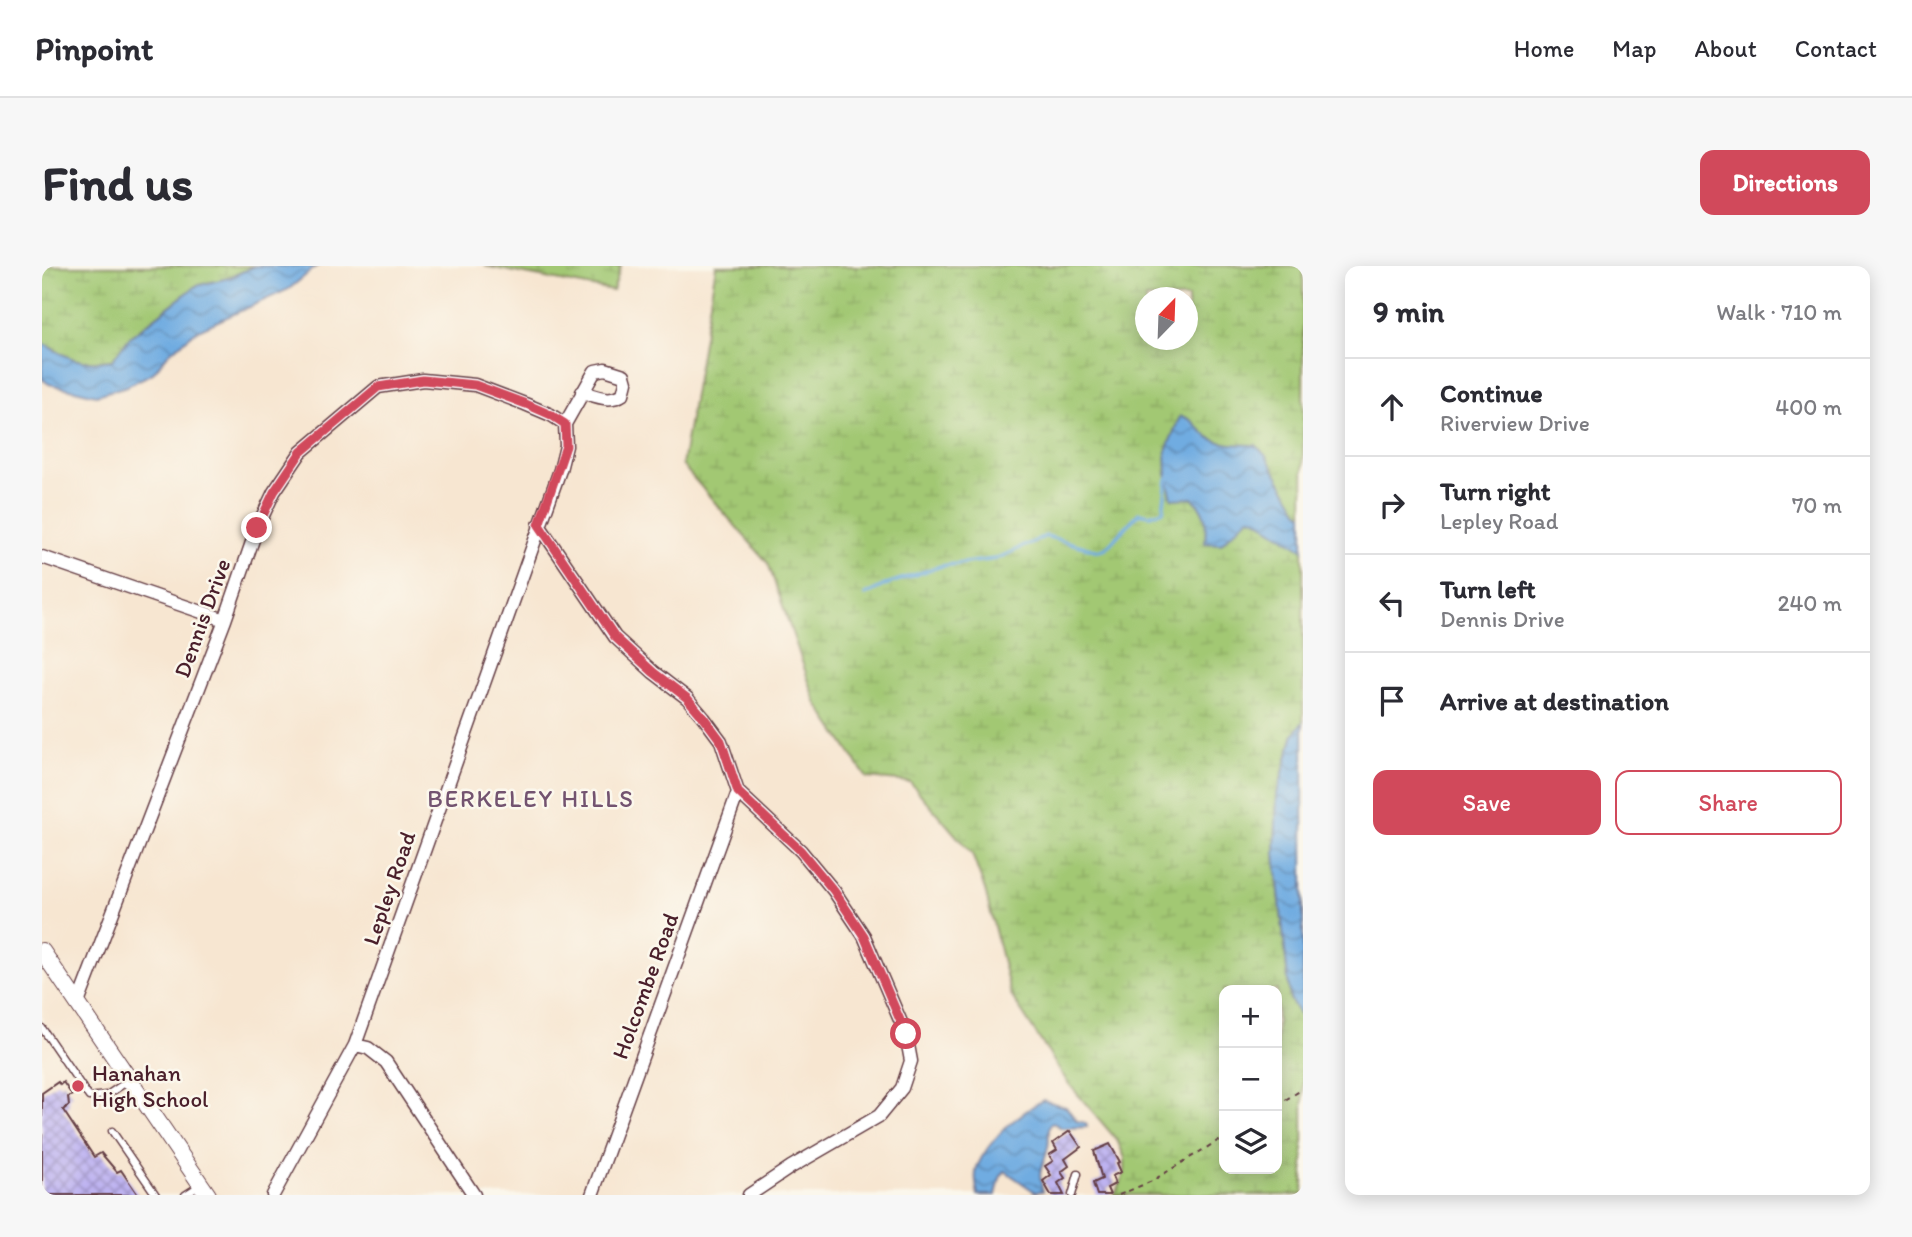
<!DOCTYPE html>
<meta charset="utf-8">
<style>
:root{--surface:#fff;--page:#f7f7f7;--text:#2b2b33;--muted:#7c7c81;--line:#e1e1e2;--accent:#d1495b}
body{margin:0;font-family:Itim,sans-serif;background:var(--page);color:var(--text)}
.controls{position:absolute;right:21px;bottom:21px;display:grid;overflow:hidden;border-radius:14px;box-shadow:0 4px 18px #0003}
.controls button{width:63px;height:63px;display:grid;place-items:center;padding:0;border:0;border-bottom:2px solid var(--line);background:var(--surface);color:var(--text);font:35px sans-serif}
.compass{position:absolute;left:1093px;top:21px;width:63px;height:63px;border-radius:50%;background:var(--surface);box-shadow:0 4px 18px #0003;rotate:23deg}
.stop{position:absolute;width:21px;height:21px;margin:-16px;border:5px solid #d1495b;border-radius:50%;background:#fff}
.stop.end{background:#d1495b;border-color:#fff;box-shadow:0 2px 7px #0008}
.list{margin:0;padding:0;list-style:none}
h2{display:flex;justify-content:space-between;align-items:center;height:91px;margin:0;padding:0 28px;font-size:30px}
h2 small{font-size:23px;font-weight:400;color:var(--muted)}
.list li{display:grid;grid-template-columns:46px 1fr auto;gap:21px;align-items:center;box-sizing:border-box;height:98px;padding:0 28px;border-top:2px solid var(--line)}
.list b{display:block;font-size:26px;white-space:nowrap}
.list p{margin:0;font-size:23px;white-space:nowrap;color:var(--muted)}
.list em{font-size:23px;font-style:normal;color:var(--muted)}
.actions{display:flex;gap:14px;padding:21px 28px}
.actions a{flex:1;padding:16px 0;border:2px solid var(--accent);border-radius:14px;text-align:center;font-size:24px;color:var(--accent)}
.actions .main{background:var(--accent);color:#fff}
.icon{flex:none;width:38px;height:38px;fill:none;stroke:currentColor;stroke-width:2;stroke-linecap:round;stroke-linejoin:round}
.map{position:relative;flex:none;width:1261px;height:929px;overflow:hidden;border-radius:14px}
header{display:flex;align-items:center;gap:42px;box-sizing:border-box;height:98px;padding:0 35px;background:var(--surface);border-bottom:2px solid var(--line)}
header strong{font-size:33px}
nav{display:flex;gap:38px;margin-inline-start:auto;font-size:24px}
.intro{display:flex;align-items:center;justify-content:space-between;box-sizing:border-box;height:168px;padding:0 42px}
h1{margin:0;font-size:49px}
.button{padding:18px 32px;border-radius:14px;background:var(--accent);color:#fff;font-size:24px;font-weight:700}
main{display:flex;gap:42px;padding:0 42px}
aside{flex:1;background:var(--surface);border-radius:14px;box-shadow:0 4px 18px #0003}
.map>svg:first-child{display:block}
</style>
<header>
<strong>Pinpoint</strong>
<nav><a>Home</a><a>Map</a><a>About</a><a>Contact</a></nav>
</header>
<div class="intro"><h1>Find us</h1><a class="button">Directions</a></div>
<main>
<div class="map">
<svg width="1261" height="929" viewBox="0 0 1261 929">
<defs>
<pattern id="wetland-marsh" width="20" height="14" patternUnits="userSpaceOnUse" patternTransform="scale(1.75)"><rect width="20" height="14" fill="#a2c873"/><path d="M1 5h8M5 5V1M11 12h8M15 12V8" fill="none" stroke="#8dab64"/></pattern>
<pattern id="water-waves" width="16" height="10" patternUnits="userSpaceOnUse" patternTransform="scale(1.75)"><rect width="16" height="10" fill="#70ace1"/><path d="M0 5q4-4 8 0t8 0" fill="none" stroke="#5e8bb7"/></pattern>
<pattern id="building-cross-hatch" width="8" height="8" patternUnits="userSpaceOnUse" patternTransform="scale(1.75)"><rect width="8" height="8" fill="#beb3f1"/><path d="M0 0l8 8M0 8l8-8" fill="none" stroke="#9c91c3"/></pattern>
</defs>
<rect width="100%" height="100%" fill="#fbf7ec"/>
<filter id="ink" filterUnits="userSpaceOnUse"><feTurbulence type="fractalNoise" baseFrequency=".0143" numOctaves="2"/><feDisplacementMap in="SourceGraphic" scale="14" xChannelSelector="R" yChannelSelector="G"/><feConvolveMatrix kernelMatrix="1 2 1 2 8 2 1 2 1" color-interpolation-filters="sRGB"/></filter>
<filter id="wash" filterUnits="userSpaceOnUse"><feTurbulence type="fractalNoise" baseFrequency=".00686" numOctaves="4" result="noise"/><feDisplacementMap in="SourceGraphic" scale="28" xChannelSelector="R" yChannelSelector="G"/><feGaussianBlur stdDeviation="1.57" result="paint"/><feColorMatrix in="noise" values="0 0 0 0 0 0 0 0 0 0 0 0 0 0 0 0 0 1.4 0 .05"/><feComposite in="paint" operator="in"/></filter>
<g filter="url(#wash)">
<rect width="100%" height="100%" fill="#f7e6d1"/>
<path fill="url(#wetland-marsh)" stroke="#76744f" stroke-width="2" fill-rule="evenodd" d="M0,0h213l-27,12 -32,8 -65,50 -19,24c-33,5 -42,-1 -70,-17z
M442,0h137l-8,25z
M674,0h587v456l-9,12 -17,60 -2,59 15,146 13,22v174h-189l6,-10 5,-15v-12l-8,-18 -49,-57 -57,-88 -26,-105 -13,-36 -62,-72 -43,-4 -51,-76 -48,-139 -86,-98zM1104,32h42v42h-42zM1182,724h53v179h-53z"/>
<path fill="url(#water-waves)" stroke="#5d6686" stroke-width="2" d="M213,0h62l-28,23 -91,41 -29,23 -16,20 -26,13 -31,9 -47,-11 -7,-5v-36c28,16 37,22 70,17l19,-24 65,-50 32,-8z
M1138,150c15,2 19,17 32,23 15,7 28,5 44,6l10,11 32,54 5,4v36l-47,-31 -7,-2 -28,27 -16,-1c1,-21 3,-28 -12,-45l-21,1 -5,-20 -1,-28z
M1261,456v299l-13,-22 -15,-146 2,-59 17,-60z
M1001,834l23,7 11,14 9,2 1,4 -25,1 -9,-5 -3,2c-3,8 0,15 -2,22 -4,22 -12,19 -5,44l-8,1 -30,-21 -5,7 -4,17h-18c-2,-9 -4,-19 -1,-28 12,-28 40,-52 66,-67z"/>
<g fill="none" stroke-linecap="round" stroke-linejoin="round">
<path stroke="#70ace1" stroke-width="3.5" d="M823,329l22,-11 54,-18 55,-7 50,-23 53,15 7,-3 33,-35 11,2 13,-4 4,-32"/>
</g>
<g id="blocks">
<path fill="url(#building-cross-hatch)" d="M16,816l2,3 3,-3 9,13 -4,2 1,8 -6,5 31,47 7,-4 16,19 4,-2 17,25h-96v-102z
M1028,865l11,16 -16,12 4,7 -8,6 4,6 -7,5 6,12h-13l-8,-14 8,-6 -6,-9 8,-5 -4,-6 8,-5 -4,-7z
M1068,878l10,18 -3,1 4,9 -9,4 3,8 -8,4 3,7h-13l-4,-12 9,-4 -8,-28z"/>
</g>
</g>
<g filter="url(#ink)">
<use href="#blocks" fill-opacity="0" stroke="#643d44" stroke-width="2"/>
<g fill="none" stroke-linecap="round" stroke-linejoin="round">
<g stroke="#643d44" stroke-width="9">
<path id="service" d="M0,762l47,69 18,-2 21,-14
M70,865l44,64
M143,929l14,-9
M1030,929l6,-21"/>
</g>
<g stroke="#643d44" stroke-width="15">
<path id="minor" d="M523,158l30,-53 10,-2 19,6 2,7 -3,12c-13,9 -27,2 -41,-2
M497,259l76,112 38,35 34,26 17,20 17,23 17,51 63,59 33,40 30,45 42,98 5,27 -9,27 -23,28 -88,51 -42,28
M0,291l183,63
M36,737l147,-383 32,-92 17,-36 27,-40 77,-65 45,-7 52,5 50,19 26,11 14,9
M313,779l13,3 18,14 88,133
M231,929l82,-150 205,-575 6,-24 -1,-22
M550,929l146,-403"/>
</g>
<g stroke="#643d44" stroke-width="18">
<path id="tertiary" d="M0,685l166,244"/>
</g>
<path stroke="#643d44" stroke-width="2" stroke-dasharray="5 5" stroke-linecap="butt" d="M1235,839l26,-16
M1077,929l33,-14 72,-44"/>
<use href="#service" stroke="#fff" stroke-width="6"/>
<use href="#minor" stroke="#fff" stroke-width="12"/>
<use href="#tertiary" stroke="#fff" stroke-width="16"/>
</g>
</g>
<g fill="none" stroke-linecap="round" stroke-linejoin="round" filter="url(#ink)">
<path stroke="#d1495b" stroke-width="9" d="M215,262l17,-36 27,-40 77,-65 45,-7 52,5 51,19 25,11 14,9 1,22 -27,79 76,112 38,35 34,26 17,20 17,23 17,51 63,59 33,40 30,45 42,98"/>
</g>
<circle fill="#d1495b" stroke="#fbf7ec" stroke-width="2.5" cx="36" cy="820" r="7"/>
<g text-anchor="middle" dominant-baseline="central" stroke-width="5" stroke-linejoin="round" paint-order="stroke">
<g font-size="23" fill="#4a1f2b" stroke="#fbf7ec">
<text transform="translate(160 352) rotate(-70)">Dennis Drive</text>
<text transform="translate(347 622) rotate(-71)">Lepley Road</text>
<text transform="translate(603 720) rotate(-70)">Holcombe Road</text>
</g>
<g font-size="23" fill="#4a1f2b" stroke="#fbf7ec" text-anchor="start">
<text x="50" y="807">Hanahan<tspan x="50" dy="26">High School</tspan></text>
</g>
<g font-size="24" letter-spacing="2" fill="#735370" stroke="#fbf7ec">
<text x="489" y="532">BERKELEY HILLS</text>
</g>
</g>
</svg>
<div class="controls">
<button>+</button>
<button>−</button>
<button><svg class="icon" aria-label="layers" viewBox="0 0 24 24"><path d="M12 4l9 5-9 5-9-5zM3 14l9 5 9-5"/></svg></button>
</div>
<svg class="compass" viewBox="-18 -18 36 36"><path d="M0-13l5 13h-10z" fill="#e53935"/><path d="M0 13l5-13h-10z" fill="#7c7c81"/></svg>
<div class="stop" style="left:864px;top:768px"></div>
<div class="stop end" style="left:215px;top:262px"></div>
</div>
<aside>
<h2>9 min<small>Walk · 710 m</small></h2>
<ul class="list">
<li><svg class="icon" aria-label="ahead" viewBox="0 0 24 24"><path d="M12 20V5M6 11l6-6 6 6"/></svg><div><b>Continue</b><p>Riverview Drive</p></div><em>400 m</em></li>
<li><svg class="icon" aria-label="right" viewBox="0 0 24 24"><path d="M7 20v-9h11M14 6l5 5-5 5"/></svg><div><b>Turn right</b><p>Lepley Road</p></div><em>70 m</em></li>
<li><svg class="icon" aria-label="left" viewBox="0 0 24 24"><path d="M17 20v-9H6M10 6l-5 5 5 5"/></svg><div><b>Turn left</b><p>Dennis Drive</p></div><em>240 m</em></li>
<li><svg class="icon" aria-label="arrive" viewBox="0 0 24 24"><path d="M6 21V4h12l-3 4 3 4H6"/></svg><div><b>Arrive at destination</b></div></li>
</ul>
<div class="actions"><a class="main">Save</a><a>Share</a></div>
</aside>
</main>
